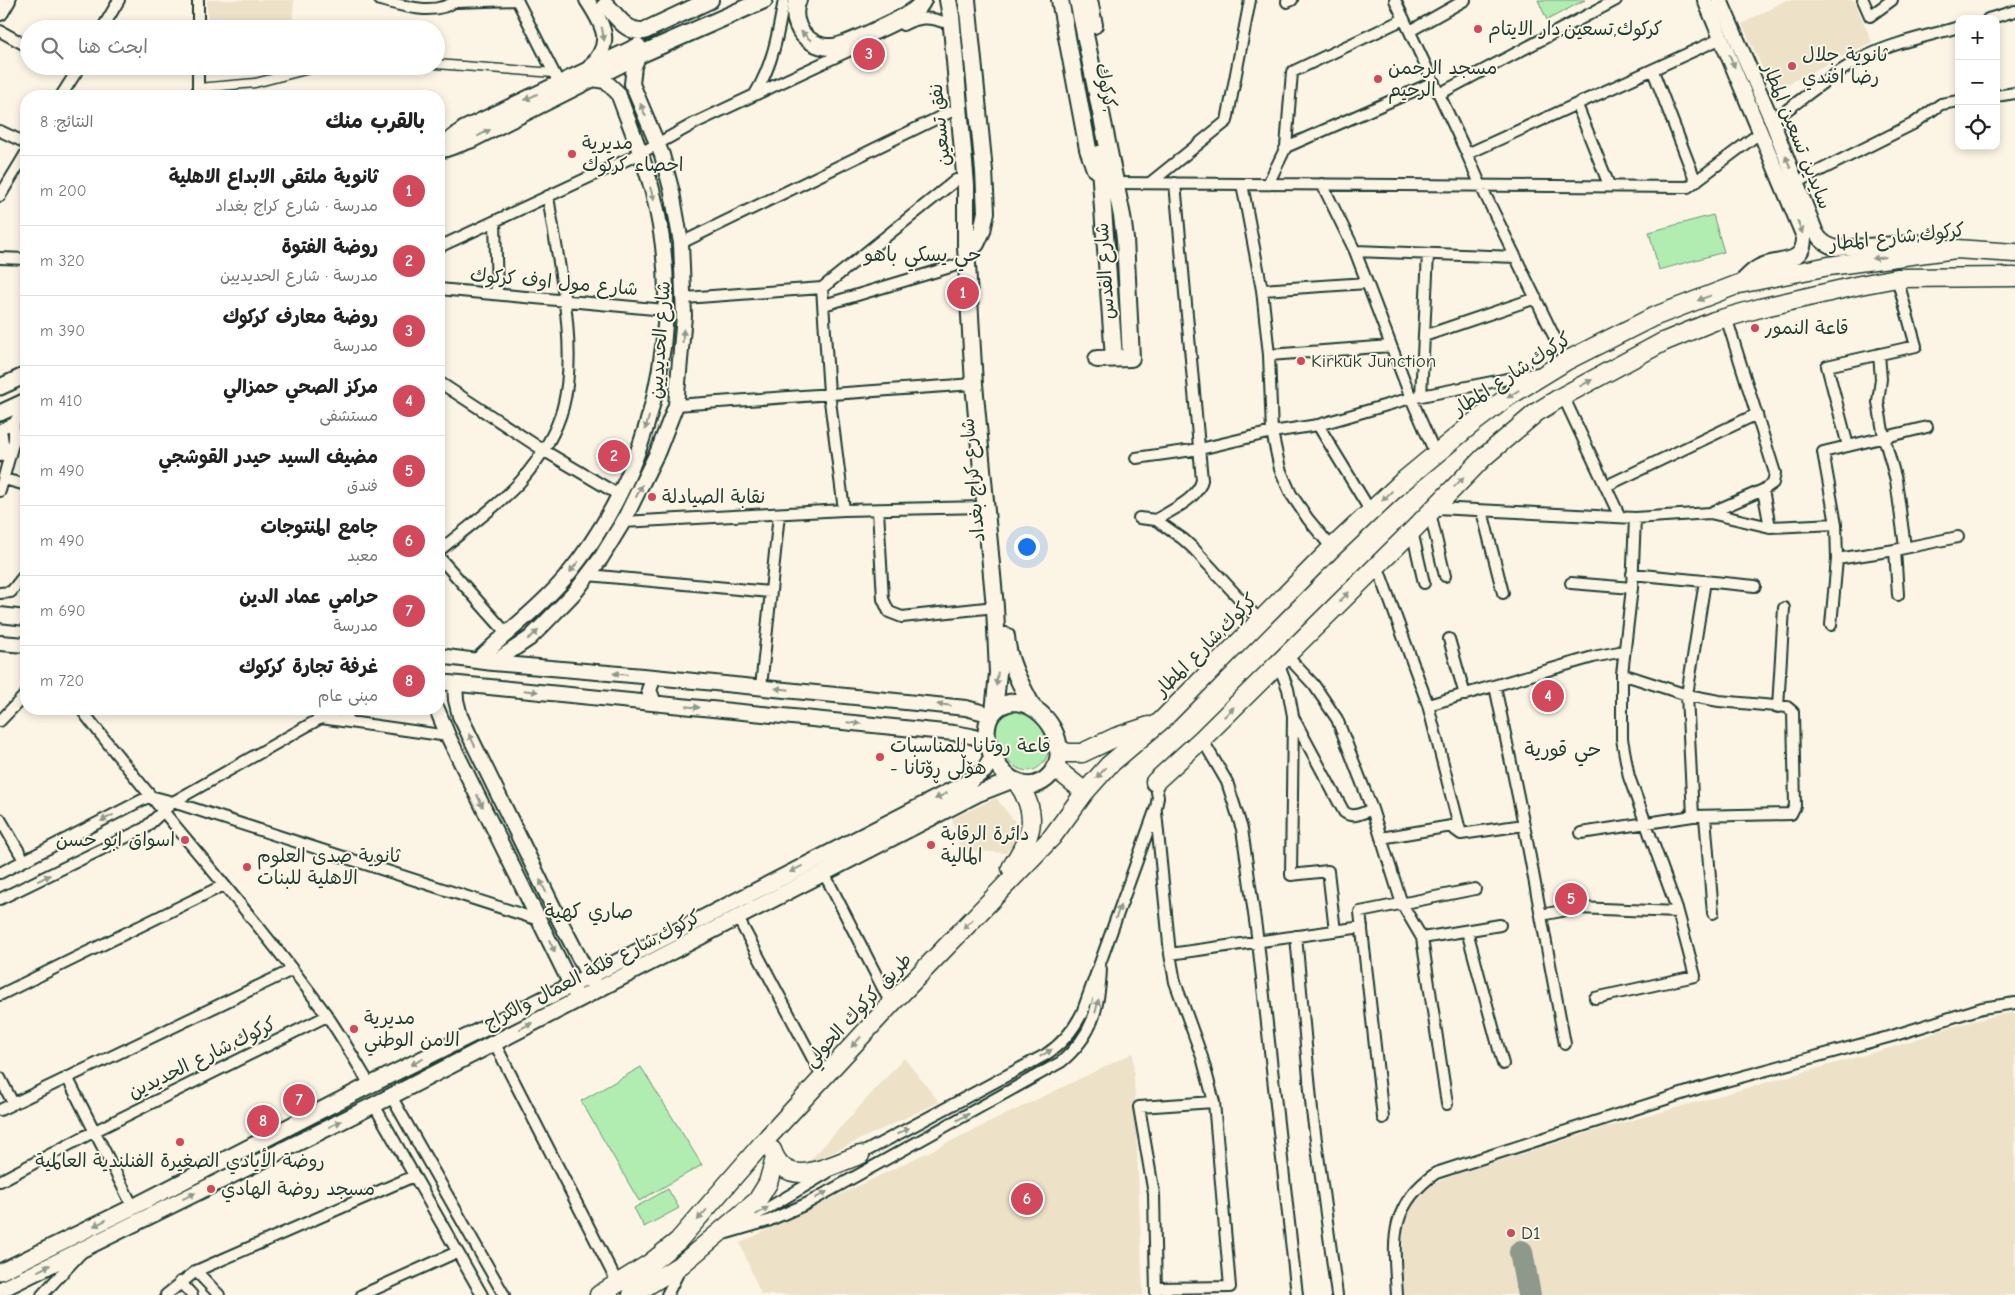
<!DOCTYPE html>
<html lang="ar">
<meta charset="utf-8">
<style>
:root{--surface:#fff;--page:#f6f6f6;--text:#222;--muted:#767676;--line:#e0e0e0;--accent:#d1495b}
body{margin:0;font-family:"Comic Neue","Playpen Sans Arabic",sans-serif;background:var(--page);color:var(--text);direction:rtl}
.controls{position:absolute;right:15px;top:15px;display:grid;overflow:hidden;border-radius:10px;box-shadow:0 2px 8px #0003}
.controls button{width:45px;height:45px;display:grid;place-items:center;padding:0;border:0;border-bottom:1px solid var(--line);background:var(--surface);color:var(--text);font:25px sans-serif}
.you{position:absolute;left:1026px;top:546px;width:18px;height:18px;margin:-12px;border:4px solid #fff;border-radius:50%;background:#1a73e8;box-shadow:0 0 0 8px #1a73e833}
.badge{display:grid;place-items:center;width:32px;height:32px;border-radius:50%;background:var(--accent);color:#fff;font-size:16px;font-weight:700}
.pin{position:absolute;translate:-50% -50%;border:2px solid #fff;box-shadow:0 1px 5px #0006}
.list{margin:0;padding:0;list-style:none}
h2{display:flex;justify-content:space-between;align-items:center;height:65px;margin:0;padding:0 20px;font-size:21px}
h2 small{font-size:16px;font-weight:400;color:var(--muted)}
.list li{display:grid;grid-template-columns:32px 1fr auto;gap:15px;align-items:center;box-sizing:border-box;height:70px;padding:0 20px;border-top:1px solid var(--line)}
.list b{display:block;font-size:19px;white-space:nowrap}
.list p{margin:0;font-size:16px;white-space:nowrap;color:var(--muted)}
.list em{font-size:16px;font-style:normal;color:var(--muted)}
.icon{flex:none;width:28px;height:28px;fill:none;stroke:currentColor;stroke-width:2;stroke-linecap:round;stroke-linejoin:round}
.map{position:relative;flex:none;width:2015px;height:1295px;overflow:hidden;direction:ltr}
.search{position:absolute;background:var(--surface);box-shadow:0 2px 8px #0003;left:20px;top:20px;width:425px;height:55px;display:flex;align-items:center;gap:12px;box-sizing:border-box;padding:0 18px;border-radius:28px;color:var(--muted);font-size:19px}
.panel{position:absolute;background:var(--surface);box-shadow:0 2px 8px #0003;left:20px;top:90px;width:425px;height:625px;border-radius:20px;direction:rtl}
.map>svg:first-child{display:block}
</style>
<div class="map">
<svg width="2015" height="1295" viewBox="0 0 2015 1295">
<rect width="100%" height="100%" fill="#fcf5e5"/>
<filter id="ink" filterUnits="userSpaceOnUse"><feTurbulence type="fractalNoise" baseFrequency=".02" numOctaves="2"/><feDisplacementMap in="SourceGraphic" scale="10" xChannelSelector="R" yChannelSelector="G"/><feConvolveMatrix kernelMatrix="1 2 1 2 8 2 1 2 1" color-interpolation-filters="sRGB"/></filter>
<g filter="url(#ink)">
<path fill="#ede1c7" d="M207,0h87l-2,29h-84z
M1786,0h68l18,42 -99,49 -31,-67z
M996,798l27,34 -17,21 -45,-3 -9,-31z
M2015,1013v282h-611l-2,-38 2,-25 5,-20 6,-12 11,-12 20,-10 155,-49 299,-84 51,-18 46,-12z
M1133,1053l10,242h-382l-21,-52z
M904,1058l35,44 -133,63z"/>
<path fill="#b1ecb1" stroke="#689472" d="M1538,0h47l-38,20z
M1713,215l11,37 -65,18 -10,-38z
M1013,711c24,-2 47,31 30,52 -25,31 -74,-39 -30,-52z
M641,1067l61,98 -63,36 -58,-100z
M668,1189l11,19 -35,19 -10,-19z"/>
<g fill="none" stroke-linecap="round" stroke-linejoin="round">
<path stroke="#8e998c" stroke-width="24" d="M1521,1252l8,43"/>
<g stroke="#1f3d34" stroke-width="11">
<path id="pedestrian" d="M436,64l118,9
M198,88l57,-5 66,-17"/>
</g>
<g stroke="#1f3d34" stroke-width="14">
<path id="minor" d="M198,0v29
M380,0c24,6 55,17 77,0
M1395,0l72,154 14,32 85,175
M1863,0l7,16 22,-16
M456,2l61,-2 42,83
M1287,2l5,-2
M1988,19l27,-8
M903,25c14,-7 26,-9 40,-3
M102,29l17,-29
M0,31l29,16
M1410,31l55,-31
M64,66l12,7
M198,66v30
M1653,71l43,111
M755,94c18,-30 23,-60 29,-94
M1439,94l177,-94
M61,96l19,-30
M1996,96l19,-3
M1577,105l32,80
M1772,121c31,-22 61,-49 95,-65 29,-14 61,-20 92,-29
M0,131l26,12
M1286,147l148,-65
M1467,154l255,-116
M1797,182l116,-58 28,-20 18,-3
M1114,183l574,4 73,-55
M1150,183l77,-62 23,-121
M1242,184l20,106 7,65 3,77 8,37 11,25 17,25 24,29
M1268,184l18,-37 6,-75 112,-53
M1322,184l33,67 56,147 24,55
M0,196l26,-43
M495,221l2,73
M681,243l269,-131
M439,247l200,-93 58,-32 162,-76
M1355,251l161,6
M0,258l26,1
M439,289l226,21
M1262,290l105,-7
M685,298l137,-10
M824,305l143,-43
M1424,336l112,-38
M1879,354l2,25 -3,23 6,35 12,43 9,67
M1269,355l122,-9
M439,382l104,68 76,45
M1421,396l7,-142
M1563,396l57,121
M676,405l298,-21
M1318,425l53,87
M0,429l14,-6 12,-20
M1848,446l-21,-80 89,-20 -19,-68
M0,456l3,-13 -2,-14
M1136,458l64,-9 72,-17 46,-7 93,-27 127,-25
M4,479l22,6
M1606,486l151,-72
M1763,490l7,37
M0,491l14,-51v-17
M1436,508l199,10 75,-5 60,14 66,-3
M844,510l-15,-117 -7,-105 134,-108
M878,510l5,89 6,13 13,5 93,-10
M1482,511l21,82
M1430,513l15,63
M1710,513l53,-23 10,-7 2,-10 -49,-156
M1139,518l17,2c15,-10 42,-21 46,-40l-27,-297
M1156,520l27,19 11,10 66,72
M623,522l221,-12 142,-3
M1412,531l12,52
M1895,550l3,45
M439,551c27,-23 57,-43 81,-69 18,-21 36,-48 43,-75 16,-61 -6,-149 -15,-211
M439,557l69,78
M1837,559l58,-9 63,-13
M1377,565l51,140 33,129
M1632,574l123,12
M588,575l182,17
M1571,583l61,5
M0,593l11,-1 15,-19
M1831,625l6,-66 -1,-35 -13,-72 104,-25
M1449,639l16,56
M1286,655l28,30 23,34 35,90 30,95 20,34 25,166
M1278,663l10,26 5,27 -2,159 37,-4 7,60
M1495,686l29,139 41,219
M761,687l18,-173
M1428,705l165,-48 31,-6
M1778,707l6,-99
M81,709c79,103 168,200 245,305 16,23 30,48 44,71
M344,709l5,13
M1293,717l51,95c9,7 18,1 28,-3
M0,721l26,-27
M1202,739l25,43 15,47 16,113 39,353
M1693,816l-6,-121 18,-114
M1705,817l8,96
M0,819l24,41
M1450,826l11,8 63,-9
M1581,833l112,-17 98,-2 4,-8 -2,-94 -6,-5 -68,-6 -32,-6 -65,-21
M1381,838l76,-13
M0,873l150,-77 23,6 366,118
M824,873l67,131
M0,899l145,-71 28,-26 148,-84 127,18
M1541,915l36,-7 101,4
M738,918l85,160
M1467,931l36,133
M1296,936l16,175 25,184
M1422,938l78,-13
M1170,954l192,-27
M0,995l224,-110
M1595,998l100,-22 -17,-64 -49,-135 -7,-38v-65l10,-86 3,-70
M494,1042l124,242
M67,1077l66,130
M0,1078l13,25
M391,1096l113,199
M374,1105l108,190
M0,1110l292,-140
M1383,1118l-23,-206 115,-23
M857,1156l188,-101c17,-11 28,-24 37,-42l74,-205 2,-11 -3,-15
M0,1181l93,-49 234,-116
M741,1224l86,-51
M727,1233l41,-12 38,-17 255,-142c32,-27 38,-53 40,-93
M196,1271l23,24
M180,1282l12,13
M1156,1288l74,-1 -16,-185 -12,-45 -27,-75 -5,-28 -14,-142
M1156,1294l-2,-100 -15,-87 75,-5
M42,1295l39,-42
M166,1295l30,-24 218,-95
M362,1295l95,-43
M667,1295l14,-28
M1397,1295c-3,-53 -10,-88 39,-122l264,-85 192,-52 90,-28 33,-5"/>
</g>
<g stroke="#1f3d34" stroke-width="18">
<path id="tertiary" d="M587,0c17,26 27,43 3,67
M1705,0l99,237c1,30 -30,20 -47,31 -7,4 -12,11 -18,16
M1720,0l52,121 44,112c5,9 12,13 21,15l89,-6 25,6
M0,615l26,3
M0,643l26,2
M439,656l54,7 161,14 312,31 26,7
M477,661c29,-29 62,-52 88,-83 87,-105 122,-252 88,-385 -9,-34 -23,-67 -35,-100l-13,-12 -12,-2
M493,663l37,-25 14,-14 32,-33 25,-33 22,-36 35,-71 18,-46 8,-89 -3,-73 -9,-51 -10,-37 -30,-71 2,-18 5,-11
M439,682l515,51 17,3 17,6
M455,684l1,16 4,16 99,203 35,67
M654,703l-5,-13 5,-13
M437,709l11,27 128,259"/>
</g>
<g stroke="#1f3d34" stroke-width="19">
<path id="secondary" d="M439,149l25,-20 174,-83
M445,149l26,-9 165,-83
M0,387l26,-12
M0,413l26,-12
M0,1272l133,-65 237,-122 218,-108 382,-196 14,-10 8,-14
M0,1290l374,-185 603,-311 36,-14"/>
</g>
<g stroke="#1f3d34" stroke-width="20">
<path id="primary" d="M798,0c-4,9 -4,17 0,26 5,13 21,22 34,21 11,0 75,-30 84,-38 3,-2 5,-5 7,-9
M948,0l3,16 15,169v62l8,137 21,223 3,66 -4,39
M967,0l17,171 2,41 -4,19 -6,13
M1060,0l28,149 7,20
M1078,0l44,216 3,23 6,119 -34,1
M1089,0l5,25
M606,5c12,12 19,27 38,26l66,-31
M0,12l7,-12
M639,55l125,-55
M1099,154l15,204
M1006,636c2,26 14,47 26,70
M1013,702c32,0 61,46 37,73 -39,43 -98,-62 -37,-73z"/>
</g>
<g stroke="#1f3d34" stroke-width="21">
<path id="trunk" d="M1058,748l9,5h15l34,-16 33,-11
M1055,768l30,24
M1155,782l47,-43 210,-208 72,-74 53,-45 26,-16 100,-54 51,-21 46,-13 100,-23 37,-7 118,-1
M1011,868c20,-32 30,-51 6,-86
M772,1150c15,43 59,14 88,5
M599,1295l50,-31 29,-23 90,-104 123,-133 161,-167 33,-45 24,-27 53,-45 170,-172 70,-66 70,-58 37,-28 57,-35 87,-44 86,-33 90,-18 127,-17 59,4
M632,1295l50,-31 75,-63 11,-18 7,-25"/>
</g>
<use href="#pedestrian" stroke="#fcf5e5" stroke-width="8"/>
<use href="#minor" stroke="#fcf5e5" stroke-width="10"/>
<use href="#tertiary" stroke="#fcf5e5" stroke-width="14"/>
<use href="#secondary" stroke="#fcf5e5" stroke-width="15"/>
<use href="#primary" stroke="#fcf5e5" stroke-width="16"/>
<use href="#trunk" stroke="#fcf5e5" stroke-width="18"/>
</g>
<defs><path id="oneway-solid" d="M-6-.8H1V-3.2L6.5 0L1 3.2V.8H-6Z" transform="scale(1.25)"/></defs>
<g fill="#8e998c">
<use href="#oneway-solid" transform="translate(603 34) rotate(79)"/>
<use href="#oneway-solid" transform="translate(806 36) rotate(-138)"/>
<use href="#oneway-solid" transform="translate(1732 61) rotate(67)"/>
<use href="#oneway-solid" transform="translate(531 97) rotate(154)"/>
<use href="#oneway-solid" transform="translate(643 110) rotate(-113)"/>
<use href="#oneway-solid" transform="translate(484 133) rotate(-27)"/>
<use href="#oneway-solid" transform="translate(1788 162) rotate(-112)"/>
<use href="#oneway-solid" transform="translate(652 194) rotate(75)"/>
<use href="#oneway-solid" transform="translate(1800 227) rotate(68)"/>
<use href="#oneway-solid" transform="translate(1879 258) rotate(173)"/>
<use href="#oneway-solid" transform="translate(1704 298) rotate(159)"/>
<use href="#oneway-solid" transform="translate(683 336) rotate(-86)"/>
<use href="#oneway-solid" transform="translate(1586 383) rotate(-29)"/>
<use href="#oneway-solid" transform="translate(1513 394) rotate(146)"/>
<use href="#oneway-solid" transform="translate(647 423) rotate(107)"/>
<use href="#oneway-solid" transform="translate(1459 482) rotate(-46)"/>
<use href="#oneway-solid" transform="translate(639 491) rotate(-64)"/>
<use href="#oneway-solid" transform="translate(1387 496) rotate(136)"/>
<use href="#oneway-solid" transform="translate(574 567) rotate(128)"/>
<use href="#oneway-solid" transform="translate(1344 597) rotate(-44)"/>
<use href="#oneway-solid" transform="translate(533 635) rotate(-40)"/>
<use href="#oneway-solid" transform="translate(620 674) rotate(-175)"/>
<use href="#oneway-solid" transform="translate(997 679) rotate(97)"/>
<use href="#oneway-solid" transform="translate(782 689) rotate(-174)"/>
<use href="#oneway-solid" transform="translate(531 691) rotate(6)"/>
<use href="#oneway-solid" transform="translate(944 705) rotate(-174)"/>
<use href="#oneway-solid" transform="translate(693 707) rotate(6)"/>
<use href="#oneway-solid" transform="translate(1229 712) rotate(-45)"/>
<use href="#oneway-solid" transform="translate(854 723) rotate(6)"/>
<use href="#oneway-solid" transform="translate(472 740) rotate(-116)"/>
<use href="#oneway-solid" transform="translate(1101 773) rotate(133)"/>
<use href="#oneway-solid" transform="translate(941 796) rotate(153)"/>
<use href="#oneway-solid" transform="translate(480 801) rotate(64)"/>
<use href="#oneway-solid" transform="translate(107 818) rotate(153)"/>
<use href="#oneway-solid" transform="translate(796 869) rotate(153)"/>
<use href="#oneway-solid" transform="translate(44 878) rotate(-26)"/>
<use href="#oneway-solid" transform="translate(543 886) rotate(-116)"/>
<use href="#oneway-solid" transform="translate(1118 912) rotate(-70)"/>
<use href="#oneway-solid" transform="translate(968 924) rotate(134)"/>
<use href="#oneway-solid" transform="translate(552 946) rotate(65)"/>
<use href="#oneway-solid" transform="translate(1097 1006) rotate(-76)"/>
<use href="#oneway-solid" transform="translate(526 1026) rotate(-27)"/>
<use href="#oneway-solid" transform="translate(856 1042) rotate(133)"/>
<use href="#oneway-solid" transform="translate(1046 1053) rotate(-31)"/>
<use href="#oneway-solid" transform="translate(417 1062) rotate(153)"/>
<use href="#oneway-solid" transform="translate(963 1117) rotate(-29)"/>
<use href="#oneway-solid" transform="translate(335 1124) rotate(-26)"/>
<use href="#oneway-solid" transform="translate(903 1131) rotate(-29)"/>
<use href="#oneway-solid" transform="translate(821 1195) rotate(-29)"/>
<use href="#oneway-solid" transform="translate(189 1196) rotate(-26)"/>
<use href="#oneway-solid" transform="translate(762 1211) rotate(-31)"/>
<use href="#oneway-solid" transform="translate(702 1215) rotate(131)"/>
<use href="#oneway-solid" transform="translate(100 1223) rotate(154)"/>
<use href="#oneway-solid" transform="translate(44 1268) rotate(-26)"/>
</g>
</g>
<g fill="#d1495b" stroke="#fcf5e5" stroke-width="2">
<circle cx="1478" cy="29" r="5"/>
<circle cx="1792" cy="66" r="5"/>
<circle cx="1378" cy="79" r="5"/>
<circle cx="572" cy="154" r="5"/>
<circle cx="1755" cy="328" r="5"/>
<circle cx="1301" cy="361" r="5"/>
<circle cx="652" cy="497" r="5"/>
<circle cx="880" cy="757" r="5"/>
<circle cx="185" cy="840" r="5"/>
<circle cx="931" cy="845" r="5"/>
<circle cx="247" cy="867" r="5"/>
<circle cx="354" cy="1029" r="5"/>
<circle cx="180" cy="1142" r="5"/>
<circle cx="211" cy="1189" r="5"/>
<circle cx="1511" cy="1233" r="5"/>
</g>
<g text-anchor="middle" dominant-baseline="central" stroke-width="4" stroke-linejoin="round" paint-order="stroke">
<g font-size="19" fill="#1f3d34" stroke="#fcf5e5" text-anchor="start">
<text x="1488" y="29">كركوك,تسعين,دار الايتام</text>
<text x="1802" y="55">ثانوية جلال<tspan x="1802" dy="22">رضا افندي</tspan></text>
<text x="1388" y="68">مسجد الرحمن<tspan x="1388" dy="22">الرحيم</tspan></text>
<text x="582" y="143">مديرية<tspan x="582" dy="22">احصاء كركوك</tspan></text>
<text x="1765" y="328">قاعة النمور</text>
<text x="1311" y="361">Kirkuk Junction</text>
<text x="662" y="497">نقابة الصيادلة</text>
<text x="890" y="746">قاعة روتانا للمناسبات<tspan x="890" dy="22">- هۆڵی ڕۆتانا</tspan></text>
<text x="941" y="834">دائرة الرقابة<tspan x="941" dy="22">المالية</tspan></text>
<text x="175" y="840" text-anchor="end">اسواق ابو حسن</text>
<text x="257" y="856">ثانوية صدى العلوم<tspan x="257" dy="22">الاهلية للبنات</tspan></text>
<text x="364" y="1018">مديرية<tspan x="364" dy="22">الامن الوطني</tspan></text>
<text x="180" y="1161" text-anchor="middle">روضة الأيادي الصغيرة الفنلندية العالمية</text>
<text x="221" y="1189">مسجد روضة الهادي</text>
<text x="1521" y="1233">D1</text>
</g>
<g font-size="19" fill="#1f3d34" stroke="#fcf5e5">
<text transform="translate(1106 87) rotate(79)">كركوك,</text>
<text transform="translate(940 125) rotate(-96)">نفق تسعين</text>
<text transform="translate(1797 136) rotate(68)">سايدين تسعين المطار</text>
<text transform="translate(1897 237) rotate(-6)">كركوك,شارع المطار</text>
<text transform="translate(1105 271) rotate(-94)">شارع القدس</text>
<text transform="translate(554 282) rotate(5)">شارع مول اوف كركوك</text>
<text transform="translate(660 340) rotate(-86)">شارع الحديديين</text>
<text transform="translate(1512 374) rotate(-33)">كركوك,شارع المطار</text>
<text transform="translate(973 480) rotate(-95)">شارع كراج بغداد</text>
<text transform="translate(1206 645) rotate(-45)">كركوك,شارع المطار</text>
<text transform="translate(592 970) rotate(-27)">كركوك,شارع فلكة العمال والكراج</text>
<text transform="translate(858 1010) rotate(-47)">طريق كركوك الحولي</text>
<text transform="translate(202 1058) rotate(-26)">كركوك,شارع الحديدين</text>
</g>
<g font-size="20" fill="#1f3d34" stroke="#fcf5e5">
<text x="923" y="254">حي يسكي باهو</text>
<text x="1563" y="749">حي قورية</text>
<text x="589" y="911">صاري كهية</text>
</g>
</g>
</svg>
<div class="controls">
<button>+</button>
<button>−</button>
<button><svg class="icon" aria-label="locate" viewBox="0 0 24 24"><circle cx="12" cy="12" r="6"/><path d="M12 2v4M12 18v4M2 12h4M18 12h4"/></svg></button>
</div>
<div class="you"></div>
<div class="pin badge" style="left:963px;top:293px">1</div>
<div class="pin badge" style="left:614px;top:456px">2</div>
<div class="pin badge" style="left:869px;top:54px">3</div>
<div class="pin badge" style="left:1548px;top:696px">4</div>
<div class="pin badge" style="left:1571px;top:899px">5</div>
<div class="pin badge" style="left:1027px;top:1199px">6</div>
<div class="pin badge" style="left:299px;top:1100px">7</div>
<div class="pin badge" style="left:263px;top:1121px">8</div>
<div class="search"><svg class="icon" aria-label="search" viewBox="0 0 24 24"><circle cx="10" cy="10" r="6"/><path d="M15 15l6 6"/></svg>ابحث هنا</div>
<section class="panel">
<h2>بالقرب منك<small>النتائج: 8</small></h2>
<ul class="list">
<li><span class="badge">1</span><div><b>ثانوية ملتقى الابداع الاهلية</b><p>مدرسة · شارع كراج بغداد</p></div><em>200 m</em></li>
<li><span class="badge">2</span><div><b>روضة الفتوة</b><p>مدرسة · شارع الحديديين</p></div><em>320 m</em></li>
<li><span class="badge">3</span><div><b>روضة معارف كركوك</b><p>مدرسة</p></div><em>390 m</em></li>
<li><span class="badge">4</span><div><b>مركز الصحي حمزالي</b><p>مستشفى</p></div><em>410 m</em></li>
<li><span class="badge">5</span><div><b>مضيف السيد حيدر القوشجي</b><p>فندق</p></div><em>490 m</em></li>
<li><span class="badge">6</span><div><b>جامع المنتوجات</b><p>معبد</p></div><em>490 m</em></li>
<li><span class="badge">7</span><div><b>حرامي عماد الدين</b><p>مدرسة</p></div><em>690 m</em></li>
<li><span class="badge">8</span><div><b>غرفة تجارة كركوك</b><p>مبنى عام</p></div><em>720 m</em></li>
</ul>
</section>
</div>
